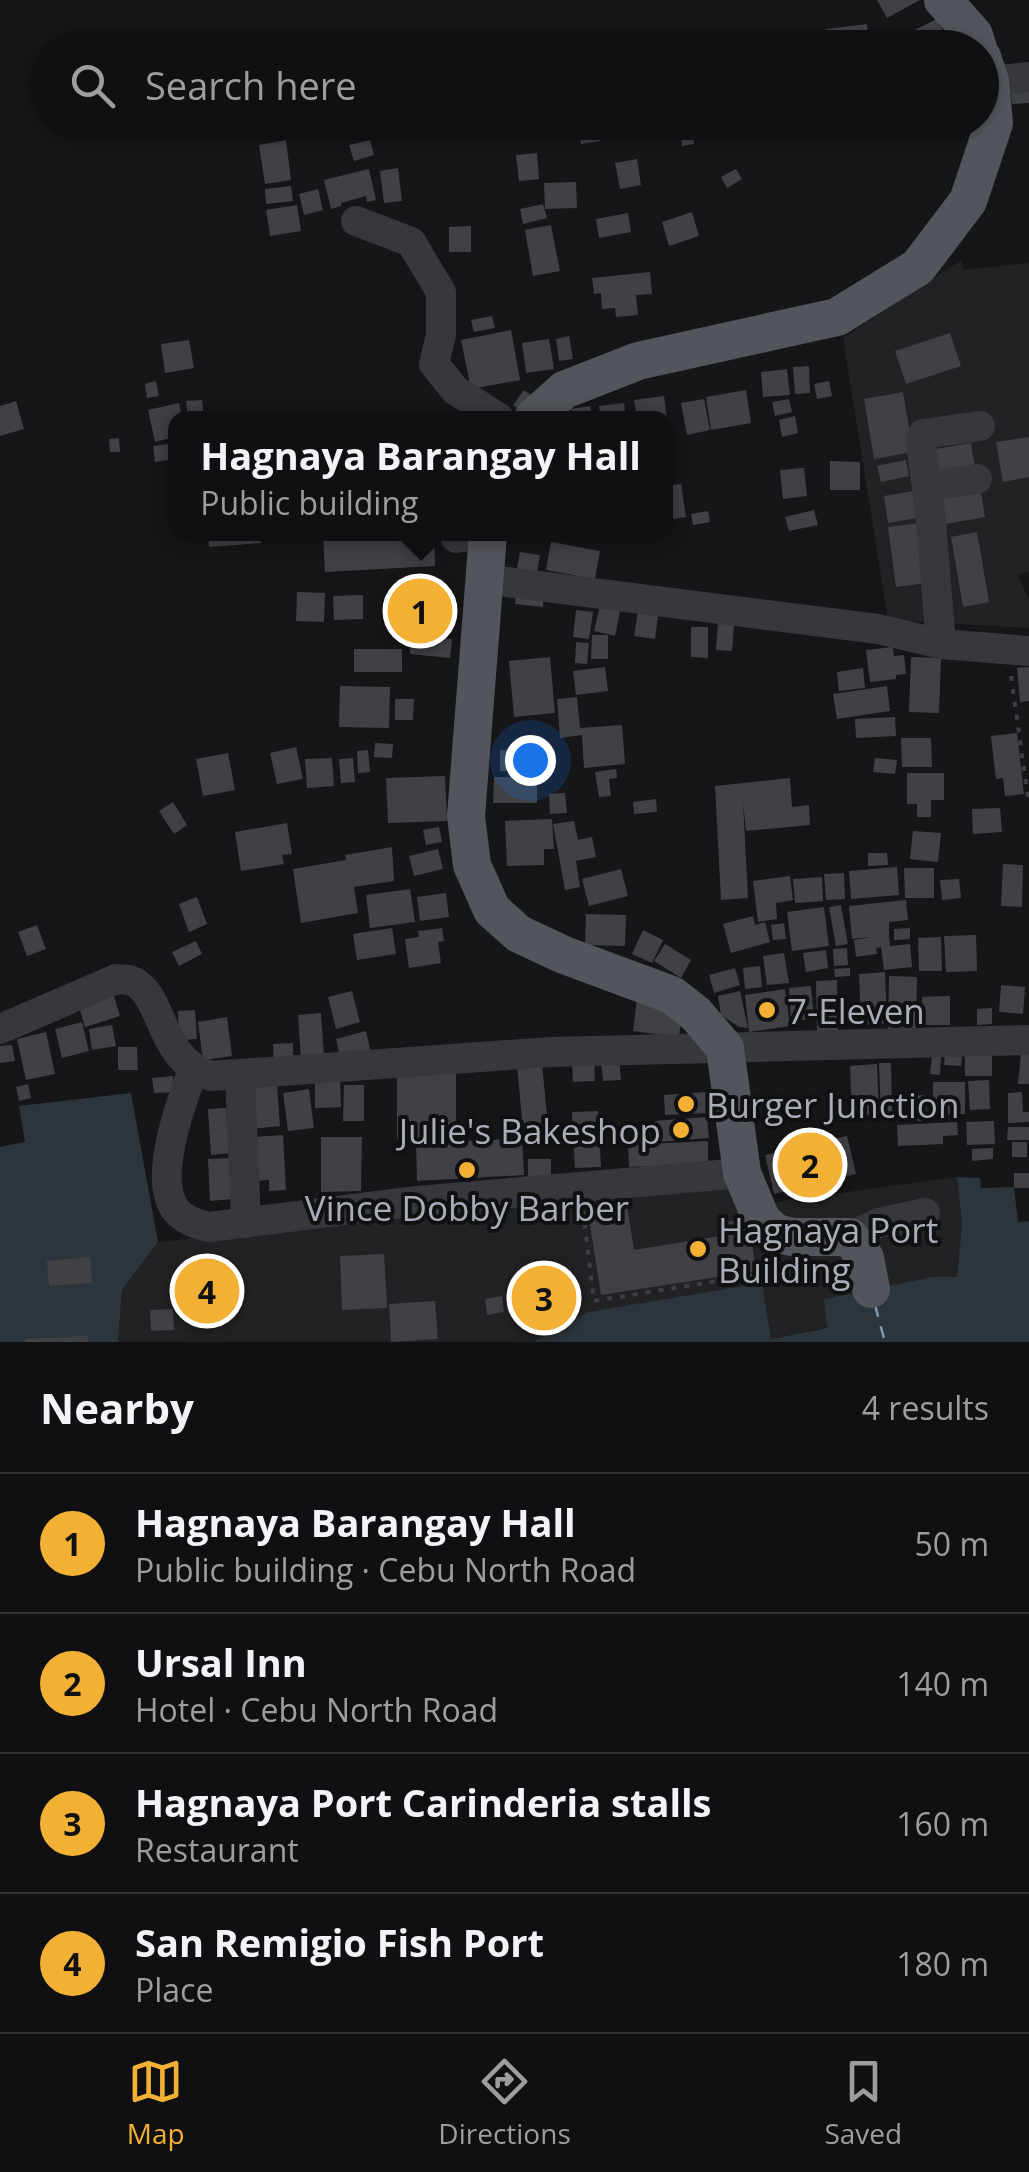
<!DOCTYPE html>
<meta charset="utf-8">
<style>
:root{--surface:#101012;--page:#1e1e20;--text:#f1f3f6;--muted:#9c9d9f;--line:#303032;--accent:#f2b134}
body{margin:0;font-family:"Open Sans",sans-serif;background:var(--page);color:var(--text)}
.you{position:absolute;left:530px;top:760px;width:35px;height:35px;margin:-25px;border:8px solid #fff;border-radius:50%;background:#1a73e8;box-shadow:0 0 0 15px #1a73e833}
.badge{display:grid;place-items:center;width:65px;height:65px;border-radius:50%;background:var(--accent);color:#111;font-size:32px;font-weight:700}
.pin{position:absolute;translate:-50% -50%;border:5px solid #fff;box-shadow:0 2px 10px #0006}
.popup{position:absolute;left:168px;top:411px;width:505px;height:130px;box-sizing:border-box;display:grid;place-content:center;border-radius:20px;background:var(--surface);filter:drop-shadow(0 2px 8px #0005);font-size:32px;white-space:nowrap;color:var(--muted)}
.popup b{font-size:38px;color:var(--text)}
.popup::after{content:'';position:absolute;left:50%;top:100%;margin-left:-20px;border:20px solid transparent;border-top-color:var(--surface)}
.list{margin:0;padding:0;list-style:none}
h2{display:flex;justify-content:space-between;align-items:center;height:130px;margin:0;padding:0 40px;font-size:42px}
h2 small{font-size:32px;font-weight:400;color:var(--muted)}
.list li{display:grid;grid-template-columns:65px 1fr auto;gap:30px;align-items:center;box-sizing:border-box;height:140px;padding:0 40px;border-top:2px solid var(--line)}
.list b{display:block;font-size:38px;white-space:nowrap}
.list p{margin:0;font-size:32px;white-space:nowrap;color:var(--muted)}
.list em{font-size:32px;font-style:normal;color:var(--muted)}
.icon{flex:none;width:55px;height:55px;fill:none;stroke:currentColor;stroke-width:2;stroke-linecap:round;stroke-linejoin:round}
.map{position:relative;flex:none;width:1029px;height:1342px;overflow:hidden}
.search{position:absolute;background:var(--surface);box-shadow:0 2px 8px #0004;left:30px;right:30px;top:30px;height:110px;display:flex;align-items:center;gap:25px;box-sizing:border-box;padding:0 35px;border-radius:55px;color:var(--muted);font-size:38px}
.sheet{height:690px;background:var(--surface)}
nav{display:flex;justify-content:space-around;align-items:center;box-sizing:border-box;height:140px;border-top:2px solid var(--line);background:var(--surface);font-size:28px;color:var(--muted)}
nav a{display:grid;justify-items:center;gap:5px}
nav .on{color:var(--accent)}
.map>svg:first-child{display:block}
</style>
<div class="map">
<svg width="1029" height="1342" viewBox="0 0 1029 1342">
<rect width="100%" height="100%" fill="#161618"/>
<path fill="#222225" d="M962,260l1,10 66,-7v309l-12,2 12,26v28l-141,-8 -45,-282z
M957,1177l5,47 -5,53h-25l-107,22 3,28 -57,12 -9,-55 -174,28 -55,30h-415l4,-52 36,-48 576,-61 19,24z"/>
<path fill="#2c353c" d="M131,1093l27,149 -36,48 -4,52h-118v-195l25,-5 -6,-36z
M957,1177l23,1 1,10 33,-1 4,35 11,-1v121h-496l55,-30 174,-29 9,56 56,-11 -3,-29 108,-22h25l5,-53z"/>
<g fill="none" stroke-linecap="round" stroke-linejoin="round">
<path stroke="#7f9bb3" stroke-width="2.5" stroke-dasharray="12 10" stroke-linecap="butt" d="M875,1305l10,37"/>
</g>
<path fill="#404145" d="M877,0h43l-33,18z
M937,19l14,27 -46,2 -5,-11z
M867,24l2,24h-41l-2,-19z
M661,34l3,14h-34l-1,-9z
M1029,85v18l-17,1 -2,-17z
M504,122h18l1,11 -18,2z
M608,122h22l2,9 -22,4z
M769,122h18l3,15 -17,3z
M598,126l2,15 -19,3 -2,-15z
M692,128l2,16 -12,2 -2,-16z
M286,140l5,40 -26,4 -6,-39z
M370,140l4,15 -20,6 -5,-16z
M537,153l2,26 -20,2 -3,-26z
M637,159l4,26 -21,4 -5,-26z
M398,168l4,33 -18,2 -4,-32z
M369,169l7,31 -9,2 -1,-6 -25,7v3l-10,3 -7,-29z
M736,169l6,10 -15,9 -6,-11z
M576,182l1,26 -32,1 -1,-26z
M291,186l2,15 -27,3 -1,-15z
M318,189l5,21 -19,5 -5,-21z
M543,204l4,14 -24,6 -3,-15z
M297,205l4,26 -31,5 -4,-26z
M692,212l7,24 -30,10 -7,-24z
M628,213l3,19 -32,6 -3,-19z
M551,225l9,46 -27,5 -8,-46z
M471,226v26h-22v-25z
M650,272l2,22 -16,1 2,20 -22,2 -1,-9 -13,1 -1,-16 -7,1 -2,-16z
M492,316l3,12 -21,4 -3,-12z
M511,330l9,50 -49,9 -10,-49z
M950,333l11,33 -55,18 -11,-33z
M569,336l4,23 -14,2 -3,-22z
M549,339l5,30 -28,4 -4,-30z
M189,340l5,28 -29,5 -4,-29z
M809,366l1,27 -15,1 -2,-27z
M787,369l3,26 -27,2 -2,-25z
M156,381l3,15 -12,2 -2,-14z
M829,381l3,15 -15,3 -3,-15z
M524,390l10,7 -11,16 -10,-8z
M746,390l5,33 -40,7 -5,-33z
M903,392l10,60 -39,7 -10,-60z
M664,396l3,22h-30l-3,-18z
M704,399l6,31 -23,5 -6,-32z
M789,399l3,13 -17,4 -3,-14z
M202,400l2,18h-16l-2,-17z
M16,401l8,28 -24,7v-30z
M179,403l3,15h-7v19l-20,5 -7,-32z
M624,403l2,15h-25l-2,-12z
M590,406l2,12h-19l-2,-9z
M795,416l3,17 -16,4 -3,-17z
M1029,437v40l-26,5 -7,-40z
M119,438l1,14h-10l-1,-13z
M175,443v16l-20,3 -2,-16z
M971,443l5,32 -40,7 -6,-32z
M906,460l3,16 -28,6 -4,-16z
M830,461l30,1v28h-30z
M804,468l3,28 -24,3 -3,-29z
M681,484l5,33 -21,3v-34z
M980,486l5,31 -39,7 -5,-31z
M913,491l4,27 -29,5 -4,-27z
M814,510l4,15 -29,6 -4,-14z
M708,511l2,11 -17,3 -2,-11z
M918,523l8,60 -30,4 -8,-60z
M977,532l12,70 -26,5 -12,-70z
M208,534h52l1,9 -52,4z
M323,534h111l1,32 -110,6z
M551,542l49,9 -5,28 -49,-9z
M520,552l20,3 -3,17 -20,-3z
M517,588l27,3 -1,16 -28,-3z
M297,592l28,1 -1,29 -28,-1z
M392,594l56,1 -1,33h-56z
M363,595v24l-29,1 -1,-24z
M600,606l20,5 -5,25 -21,-5z
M576,610l17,2 -4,27 -16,-2z
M638,612l20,3 -3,24 -21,-3z
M718,623l16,1 -2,27 -16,-1z
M691,627h17v31l-17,-1z
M411,635l41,4 -2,19 -40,-4z
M592,635h16v24h-17z
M576,642l13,1 -2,21 -12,-1z
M893,647l1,9 10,-1 2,19 -10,1v4l-26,3 -4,-32z
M354,649h48v23h-48z
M550,657l5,56 -41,4 -5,-56z
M911,657l30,1 -2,55 -30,-1z
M605,667l3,24 -32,4 -3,-24z
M1029,667v34l-9,1 -3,-34z
M863,668l2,20 -26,3 -2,-19z
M340,686l50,1 -1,41 -50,-1z
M887,686l3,25 -53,8 -4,-25z
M577,697l3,31 42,-3 3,39 -41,4 -2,-33 -22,3 -3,-39z
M395,699h19l-1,21h-18z
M895,717l1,19 -40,2 -1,-19z
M1017,733l7,61 -19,2 -2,-18 -7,1 -5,-43z
M901,738h30l1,29h-30z
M375,743l18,1 -1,14 -18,-1z
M296,747l7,32 -26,5 -7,-31z
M368,750l2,22 -12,1 -1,-22z
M500,750h52v21h-52z
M228,753l7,37 -32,6 -7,-37z
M332,758l2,28 -27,2 -2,-29z
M353,758l2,24 -14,1 -2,-24z
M875,758l22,2 -2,14 -22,-2z
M616,769l1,9 -8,1 2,17 -12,1 -4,-25z
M907,773h37v27h-13v17h-14v-13h-10z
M445,776l2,45 -59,2 -2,-45z
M494,777h43v26h-44z
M790,778l2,29 17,-2 1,20 -64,6 -3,-29 5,96 -27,2 -6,-114z
M565,793l2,20 -17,1 -1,-20z
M656,799l1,13 -23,2 -1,-12z
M173,802l14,23 -13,9 -15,-23z
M1000,808l2,24 -29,2 -1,-25z
M552,819l2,30h-10v16l-37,1 -2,-45z
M574,821l4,19 14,-3 4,20 -20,4 4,26 -15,3 -12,-66z
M287,823l5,31 -10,1 2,9 -43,7 -6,-39z
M439,827l3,15 -16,3 -3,-15z
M913,831l28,2 -3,29 -28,-3z
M392,847l2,34 -40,6 4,26 -57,10 -8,-54 53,-9 -1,-5z
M438,849l5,20 -29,7 -5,-20z
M868,853h19l1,12 -20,1z
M1003,864l20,1 -1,42 -21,-1z
M897,867l2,28 -48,4 -2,-28z
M904,868h30v30h-29z
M621,869l7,27 -39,10 -7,-27z
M844,873l1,26 -19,1 -2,-26z
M790,876l3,24 -17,3 1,16 -19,3 -5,-41z
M822,877l1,24 -28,2 -2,-24z
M959,879l2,19 -19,2 -2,-20z
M410,889l5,33 -45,6 -4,-33z
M446,893l3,24 -29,4 -3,-24z
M197,897l10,27 -18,8 -10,-28z
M906,900l2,20 -19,2v13l1,11 20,-2 2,23 -28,3 -3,-23 -5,1 1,6 -21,3 -2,-17 17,-3 -19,2 -3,-33z
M841,905l7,39 -12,2 -7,-39z
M824,907l5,39 -37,5 -5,-39z
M586,914l40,1 -1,31 -40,-1z
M753,916l2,9 10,-3 5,20 -39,11 -8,-29z
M784,923l2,16 -13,1 -2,-15z
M37,925l9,24 -19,7 -9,-24z
M392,928l4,26 -39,6 -4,-26z
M442,928l2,13 -6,1 3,21 -32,5 -4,-29 14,-2 -1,-6z
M910,928v11l-16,1v-11z
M643,930l20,10 -11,23 -20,-9z
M976,935l1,36 -31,1 -2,-36z
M941,937l1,34h-23l-1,-33z
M196,941l6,13 -23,12 -7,-14z
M665,944l26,16 -10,18 -27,-17z
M847,948l1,17 -14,1 -1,-17z
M826,950l2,18 -22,4 -3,-19z
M784,953l5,30 -22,2 -4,-29z
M760,966l2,21 -17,2 -2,-21z
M735,968l5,17 -26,8 -5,-18z
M850,968v8l-15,1 -1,-8z
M885,972l2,51 -26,2 -2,-51z
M889,976l28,1 -1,52h-28z
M837,980l1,51 -21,1 -1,-51z
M1001,985l24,2 -2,27 -24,-2z
M811,986l3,33 -23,2 -2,-33z
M785,989l5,37 -41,6 -4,-37z
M352,991l8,31 -24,7 -8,-32z
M740,991l8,37 -9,-1 -18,-12 -3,-19z
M113,993l7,23 -35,11 -7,-24z
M950,996v29h-28v-28z
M637,999l46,7 -4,31 -46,-6z
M992,1008v16l-15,1v-16z
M195,1010l2,29 -18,1 -1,-29z
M321,1013l3,43 -23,2 -3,-43z
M227,1017l5,39 -29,4 -5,-38z
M82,1022l7,29 -27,7 -7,-29z
M112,1025l4,21 -24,4 -3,-21z
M366,1031l5,22 -30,7 -5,-21z
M46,1032l9,42 -29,6 -9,-41z
M293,1043v19l-19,1 -1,-19z
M12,1045l3,16 -15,2v-17z
M118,1047h19l1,23h-20z
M965,1051h27v25h-27z
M945,1053l17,1 -1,12 -17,-1z
M1021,1053l8,1v30h-11z
M932,1056l9,1 -1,18 -10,-1z
M594,1059l1,22 -22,1 -1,-22z
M619,1059l2,21 -18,1 -2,-20z
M542,1063l6,64 -25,3 -6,-65z
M879,1063h12l1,50h-11z
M877,1064l2,50 -27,2 -2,-50z
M456,1068v70l-59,1v-70z
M340,1074l1,33 -26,1v-33z
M173,1076l1,16 -20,1 -2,-15z
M989,1080l1,29 -20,1 -2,-29z
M933,1082h32v32l-32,1z
M28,1084l3,14 -12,3 -3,-14z
M277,1084l3,42 -29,3 -3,-42z
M344,1085h20v36h-21z
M309,1089l5,39 -26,3 -5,-38z
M706,1092l1,21 -42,2 -1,-20z
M1022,1092l1,20h6v10l-21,1v-30z
M926,1095l1,26h-19v-25z
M226,1108l4,45 -19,2 -3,-46z
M598,1111l3,56 -26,1 -3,-56z
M707,1117l2,21 -53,4 -2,-21z
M994,1121l1,23 -28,1 -1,-23z
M957,1122l1,13 -15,1v8l-45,2 -1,-21z
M1008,1127h21v13h-22z
M283,1135l3,55 -17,1v-11l-14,1 -2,-44z
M847,1136l9,38 -82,20 -9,-39z
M321,1137h41l-1,54 -40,1z
M522,1138l2,37 -107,6 -1,-37z
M708,1141v22l-79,4 -1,-22z
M1012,1142h15v15h-15z
M993,1148v11l-21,2v-12z
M231,1158l1,41 -22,2 -2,-42z
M528,1159h23v18h-23z
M1014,1173h15v15h-15z
M626,1199l8,51 93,-15 -2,-13 23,-3 8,52 -155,24 -14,-89z
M384,1254l3,54 -45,2 -2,-54z
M90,1257l2,26 -43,3 -2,-25z
M224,1273l2,34 -36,2 -1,-34z
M579,1283l3,18 -74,12 -2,-18z
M502,1296l2,16 -17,3 -2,-16z
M435,1301l3,38 -47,3 -2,-38z
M173,1309l1,21 -23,1 -1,-21z
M88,1336v6h-63v-3z"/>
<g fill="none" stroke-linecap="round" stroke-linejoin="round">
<path stroke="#3d3f44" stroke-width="4" stroke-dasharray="5 8" stroke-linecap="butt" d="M1011,676l18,129
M583,1211l11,90 197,-32"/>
<path stroke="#37383d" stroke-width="30" d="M990,81l39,-4
M356,221l55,21 30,50v43l-7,29 21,26 44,28
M927,487l50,-8
M456,538l15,-2 16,7
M484,579l394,50 63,15 88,7
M941,644l-11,-134 -9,-67 2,-9 57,-8
M0,1029l116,-50c6,1 11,0 16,2 33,14 25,78 79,95l340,-24 478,-12
M193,1070c-12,33 -40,107 -18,139 8,11 21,15 34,18l208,-26 325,-28
M240,1074l6,149
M850,1237l29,-14 46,-10"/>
<path stroke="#53555c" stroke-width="38" d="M943,0l31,35 4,13
M533,418l31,-28 74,-29 199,-44 81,-50 50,-66 26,-78 -4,-42 -8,-24
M488,534l-22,282 6,49 20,45 27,24 45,21 108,40 24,19 29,34 17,125 20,48 14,12 16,4h58l15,21 6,31"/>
</g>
<g fill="#f2b134" stroke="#111113" stroke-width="4">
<circle cx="767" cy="1010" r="10"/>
<circle cx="686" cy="1104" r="10"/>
<circle cx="681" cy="1130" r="10"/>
<circle cx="467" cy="1170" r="10"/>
<circle cx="698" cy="1249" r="10"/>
</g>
<g text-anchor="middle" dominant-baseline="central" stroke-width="8" stroke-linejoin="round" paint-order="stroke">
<g font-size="35" fill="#a8adb8" stroke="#111113" text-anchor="start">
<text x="787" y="1010">7-Eleven</text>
<text x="706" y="1104">Burger Junction</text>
<text x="661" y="1130" text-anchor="end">Julie's Bakeshop</text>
<text x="467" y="1207" text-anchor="middle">Vince Dobby Barber</text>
<text x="718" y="1229">Hagnaya Port<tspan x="718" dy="40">Building</tspan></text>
</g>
</g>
</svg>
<div class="you"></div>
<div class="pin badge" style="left:420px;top:611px">1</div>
<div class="popup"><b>Hagnaya Barangay Hall</b>Public building</div>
<div class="pin badge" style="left:810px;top:1165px">2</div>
<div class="pin badge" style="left:544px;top:1298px">3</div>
<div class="pin badge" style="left:207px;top:1291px">4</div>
<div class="search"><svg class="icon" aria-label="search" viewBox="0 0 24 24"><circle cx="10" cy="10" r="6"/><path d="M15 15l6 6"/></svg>Search here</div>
</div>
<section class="sheet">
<h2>Nearby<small>4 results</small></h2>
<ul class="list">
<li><span class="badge">1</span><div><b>Hagnaya Barangay Hall</b><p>Public building · Cebu North Road</p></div><em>50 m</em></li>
<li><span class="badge">2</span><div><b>Ursal Inn</b><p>Hotel · Cebu North Road</p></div><em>140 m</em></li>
<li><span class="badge">3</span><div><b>Hagnaya Port Carinderia stalls</b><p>Restaurant</p></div><em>160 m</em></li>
<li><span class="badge">4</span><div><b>San Remigio Fish Port</b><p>Place</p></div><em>180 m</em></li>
</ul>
</section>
<nav>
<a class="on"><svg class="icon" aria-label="map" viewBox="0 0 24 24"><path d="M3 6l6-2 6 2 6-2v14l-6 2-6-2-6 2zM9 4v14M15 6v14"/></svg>Map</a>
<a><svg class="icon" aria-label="directions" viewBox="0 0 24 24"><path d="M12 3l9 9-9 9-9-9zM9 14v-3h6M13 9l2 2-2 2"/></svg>Directions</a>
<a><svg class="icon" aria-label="saved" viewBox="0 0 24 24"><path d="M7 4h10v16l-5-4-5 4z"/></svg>Saved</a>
</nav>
